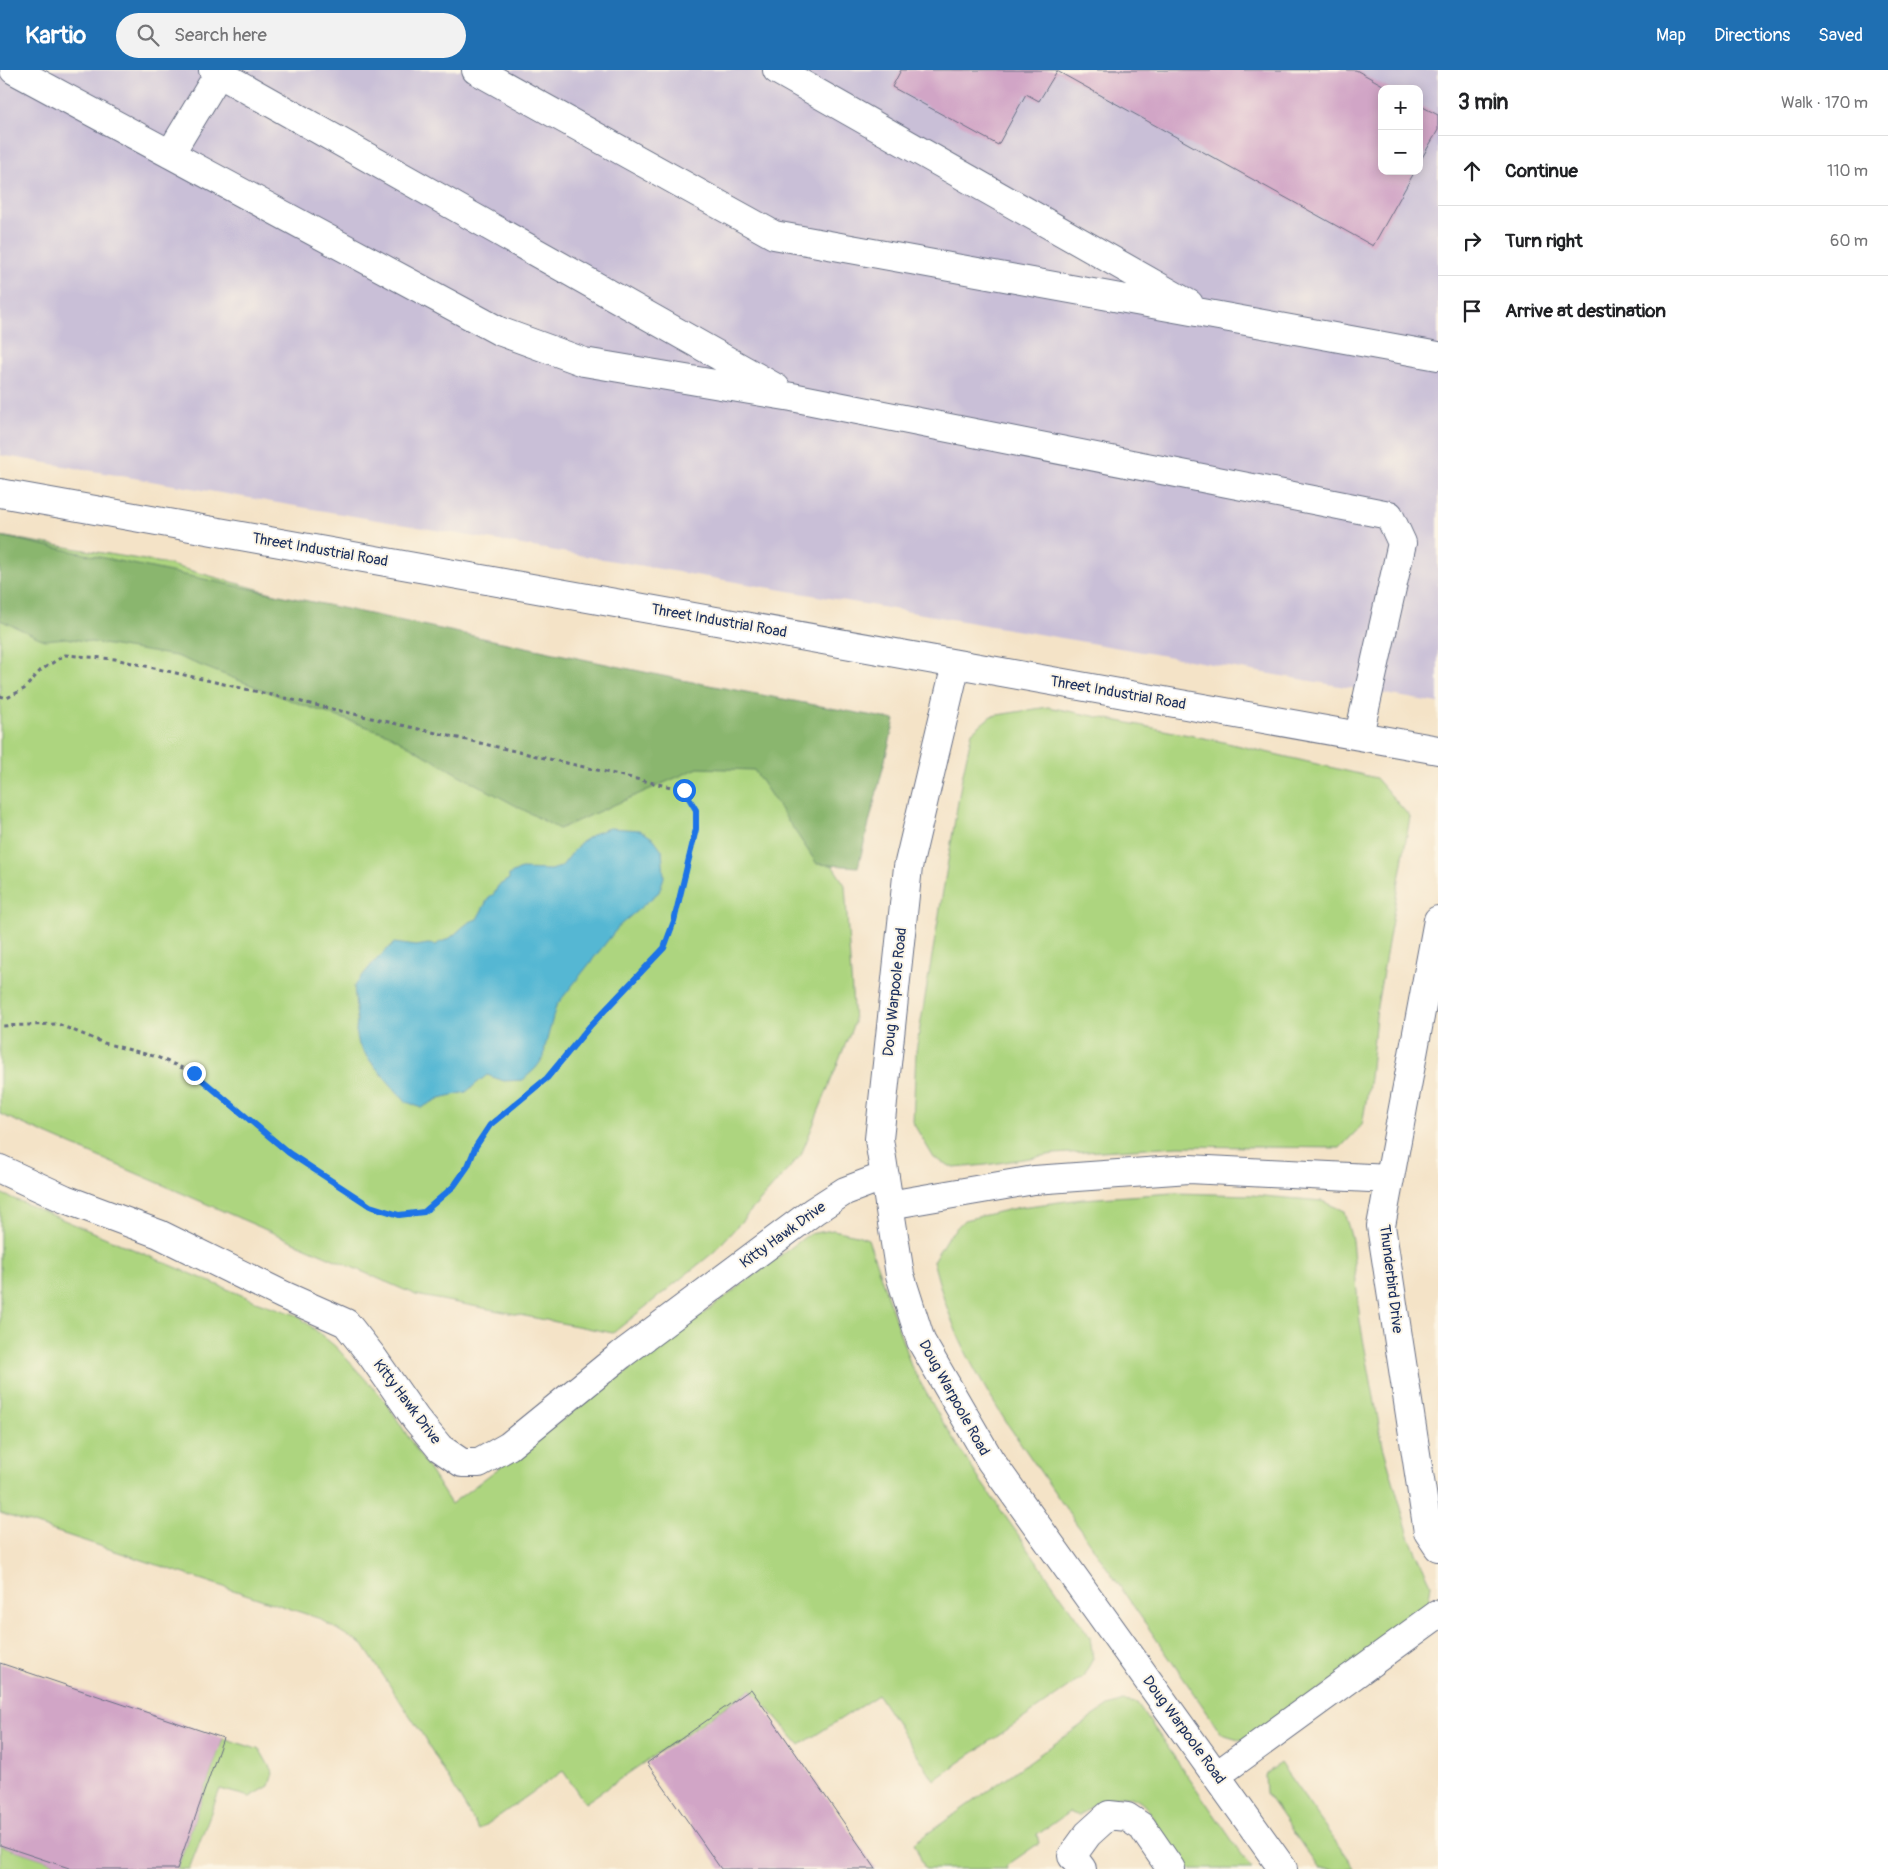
<!DOCTYPE html>
<meta charset="utf-8">
<style>
:root{--surface:#fff;--page:#f2f2f2;--text:#202124;--muted:#757577;--line:#e0e0e0;--accent:#1f6fb2}
body{margin:0;font-family:Pangolin,sans-serif;background:var(--page);color:var(--text)}
.controls{position:absolute;right:15px;top:15px;display:grid;overflow:hidden;border-radius:10px;box-shadow:0 2px 12px #0003}
.controls button{width:45px;height:45px;display:grid;place-items:center;padding:0;border:0;border-bottom:1px solid var(--line);background:var(--surface);color:var(--text);font:25px sans-serif}
.stop{position:absolute;width:15px;height:15px;margin:-11px;border:4px solid #1a73e8;border-radius:50%;background:#fff}
.stop.end{background:#1a73e8;border-color:#fff;box-shadow:0 1px 5px #0008}
.list{margin:0;padding:0;list-style:none}
h2{display:flex;justify-content:space-between;align-items:center;height:65px;margin:0;padding:0 20px;font-size:21px}
h2 small{font-size:16px;font-weight:400;color:var(--muted)}
.list li{display:grid;grid-template-columns:32px 1fr auto;gap:15px;align-items:center;box-sizing:border-box;height:70px;padding:0 20px;border-top:1px solid var(--line)}
.list b{display:block;font-size:19px;white-space:nowrap}
.list em{font-size:16px;font-style:normal;color:var(--muted)}
.icon{flex:none;width:28px;height:28px;fill:none;stroke:currentColor;stroke-width:2;stroke-linecap:round;stroke-linejoin:round}
.map{position:relative;flex:none;width:1438px;height:1799px;overflow:hidden}
header{display:flex;align-items:center;gap:30px;box-sizing:border-box;height:70px;padding:0 25px;background:var(--accent);color:#fff}
header strong{font-size:24px}
nav{display:flex;gap:28px;margin-inline-start:auto;font-size:18px}
.search{width:350px;height:45px;background:var(--page);display:flex;align-items:center;gap:12px;box-sizing:border-box;padding:0 18px;border-radius:28px;color:var(--muted);font-size:19px}
main{display:flex}
aside{flex:1;background:var(--surface)}
.map>svg:first-child{display:block}
</style>
<header>
<strong>Kartio</strong>
<div class="search"><svg class="icon" aria-label="search" viewBox="0 0 24 24"><circle cx="10" cy="10" r="6"/><path d="M15 15l6 6"/></svg>Search here</div>
<nav><a>Map</a><a>Directions</a><a>Saved</a></nav>
</header>
<main>
<div class="map">
<svg width="1438" height="1799" viewBox="0 0 1438 1799">
<rect width="100%" height="100%" fill="#fcf5e5"/>
<filter id="ink" filterUnits="userSpaceOnUse"><feTurbulence type="fractalNoise" baseFrequency=".02" numOctaves="2"/><feDisplacementMap in="SourceGraphic" scale="10" xChannelSelector="R" yChannelSelector="G"/><feConvolveMatrix kernelMatrix="1 2 1 2 8 2 1 2 1" color-interpolation-filters="sRGB"/></filter>
<filter id="wash" filterUnits="userSpaceOnUse"><feTurbulence type="fractalNoise" baseFrequency=".0096" numOctaves="4" result="noise"/><feDisplacementMap in="SourceGraphic" scale="20" xChannelSelector="R" yChannelSelector="G"/><feGaussianBlur stdDeviation="1.12" result="paint"/><feColorMatrix in="noise" values="0 0 0 0 0 0 0 0 0 0 0 0 0 0 0 0 0 1.4 0 .05"/><feComposite in="paint" operator="in"/></filter>
<g filter="url(#wash)">
<rect width="100%" height="100%" fill="#f4e3c7"/>
<path fill="#c9bfd7" fill-rule="evenodd" d="M0,0h1438v633l-1438,-248zM1382,19h37v82h-37z"/>
<path fill="#add57f" stroke="#64826e" d="M0,466l163,27 360,99 246,106 76,117 9,138 -53,132 -87,97 -101,81 -197,-38 -416,-181z
M1048,637l171,34 157,37 34,39 -33,189 -7,72 -8,47 -22,23 -162,-2 -124,8 -68,11 -32,3 -20,-10 -21,-35 3,-72 46,-273 10,-46 19,-16z
M0,1123l258,109 39,13 39,32 50,55 65,102 358,-270 24,-4 24,5 11,4 43,127 30,53 36,57 113,161 3,22 -11,19 -148,102 -56,-85 -78,50 -49,-56 -166,114 -22,-32 -84,59 -57,-96 -59,-89 -45,-27 -318,-105z
M1173,1123l79,2 70,6 22,10 8,29 8,82 23,124 27,93 21,45 -4,28 -179,130 -26,-8 -216,-312c-22,-35 -43,-70 -57,-109 -7,-17 -11,-35 -16,-52l14,-23 17,-18 56,-13 63,-8z
M1123,1631l14,2 115,166h-64c-10,-14 -19,-28 -29,-41 -4,-7 -9,-17 -15,-23 -20,-19 -47,-4 -65,11l-10,-4 -32,23 2,8 -33,23 1,3h-82l-11,-26 194,-137z
M223,1668l37,12 13,23 -4,13 -19,11 -30,-8 -31,80h-12z
M1280,1693l75,106h-36l-53,-76 -1,-18z
M0,1775l72,24h-72z"/>
<path fill="#8ab66e" stroke="#527266" d="M0,466l682,144 213,40 -37,147 -41,-3 -63,-94 -56,-2 -139,61 -100,-54 -71,-41 -88,-30 -124,-48 -110,-18 -22,2 -44,-20z"/>
<path fill="#55b7d3" stroke="#387398" d="M609,758l31,2 14,9 8,11 2,27 -5,15 -39,33 -64,81 -11,41 -1,10 -8,11 -13,12 -19,1 -17,-6 -21,17 -26,6 -19,10 -16,-7 -34,-39 -12,-17 -3,-14 1,-10 -3,-35 18,-22 22,-21 22,3 12,-2 8,1c4,-4 10,-4 14,-7 11,-8 14,-15 27,-19l12,-22 5,-3 4,-8 11,-7v-4l12,-6 29,1 11,-3 19,-24 15,-10z"/>
<g id="blocks">
<path fill="#d1a5c6" d="M901,0h455l34,19h-8v82h33l-42,75 -316,-175 -18,30 -13,-7 -28,51 -106,-58z
M1419,35l19,10v15l-19,33z
M0,1593l223,75 -46,131h-105l-72,-24z
M751,1619l125,180h-155l-74,-106z"/>
</g>
</g>
<g filter="url(#ink)">
<use href="#blocks" fill-opacity="0" stroke="#676e83" stroke-width="1"/>
<g fill="none" stroke-linecap="round" stroke-linejoin="round">
<g stroke="#676e83" stroke-width="30">
<path id="minor" d="M14,0l485,261 85,31 208,35 597,118 13,28 -43,192
M213,0l563,318
M476,0l298,165 664,121
M777,0l412,234
M170,84l49,-81
M0,423l1438,257
M956,594l-48,203 -29,272 21,136 21,66 69,119 293,409
M1438,850l-57,306 47,306 10,15
M0,1099l65,30 94,35 124,61 63,28 26,33 44,63 24,29 22,15h17l30,-17 112,-91 193,-144 31,-20 40,-15
M889,1135l145,-25 155,-11 201,10
M1217,1705l221,-161
M1082,1799l-10,-13 16,-22 21,-19 18,2 15,10 29,42"/>
</g>
<path stroke="#676e83" stroke-width="3" stroke-dasharray="4 4" stroke-linecap="butt" d="M0,626l7,2 17,-9 17,-19 24,-15 50,4 569,131 12,20v19l-22,92 -10,27 -74,78 -43,52 -57,47 -14,21 -8,20 -14,20 -30,26 -25,3 -29,-9 -81,-53 -95,-80 -37,-16 -53,-14 -46,-19 -58,2"/>
<use href="#minor" stroke="#fff" stroke-width="28"/>
</g>
</g>
<g fill="none" stroke-linecap="round" stroke-linejoin="round" filter="url(#ink)">
<path stroke="#1a73e8" stroke-width="6" d="M194,1003l95,80 81,53 29,9 25,-3 30,-26 14,-20 8,-20 14,-21 57,-47 43,-52 74,-78 10,-27 22,-92v-19l-12,-20"/>
</g>
<g text-anchor="middle" dominant-baseline="central" stroke-width="4" stroke-linejoin="round" paint-order="stroke">
<g font-size="15" fill="#1b2f5e" stroke="#fcf5e5">
<text transform="translate(320 480) rotate(10)">Threet Industrial Road</text>
<text transform="translate(719 551) rotate(10)">Threet Industrial Road</text>
<text transform="translate(1118 623) rotate(10)">Threet Industrial Road</text>
<text transform="translate(895 922) rotate(-84)">Doug Warpoole Road</text>
<text transform="translate(783 1165) rotate(-36)">Kitty Hawk Drive</text>
<text transform="translate(1391 1209) rotate(83)">Thunderbird Drive</text>
<text transform="translate(954 1328) rotate(61)">Doug Warpoole Road</text>
<text transform="translate(407 1332) rotate(53)">Kitty Hawk Drive</text>
<text transform="translate(1184 1660) rotate(54)">Doug Warpoole Road</text>
</g>
</g>
</svg>
<div class="controls">
<button>+</button>
<button>−</button>
</div>
<div class="stop" style="left:684px;top:720px"></div>
<div class="stop end" style="left:194px;top:1003px"></div>
</div>
<aside>
<h2>3 min<small>Walk · 170 m</small></h2>
<ul class="list">
<li><svg class="icon" aria-label="ahead" viewBox="0 0 24 24"><path d="M12 20V5M6 11l6-6 6 6"/></svg><div><b>Continue</b></div><em>110 m</em></li>
<li><svg class="icon" aria-label="right" viewBox="0 0 24 24"><path d="M7 20v-9h11M14 6l5 5-5 5"/></svg><div><b>Turn right</b></div><em>60 m</em></li>
<li><svg class="icon" aria-label="arrive" viewBox="0 0 24 24"><path d="M6 21V4h12l-3 4 3 4H6"/></svg><div><b>Arrive at destination</b></div></li>
</ul>
</aside>
</main>
